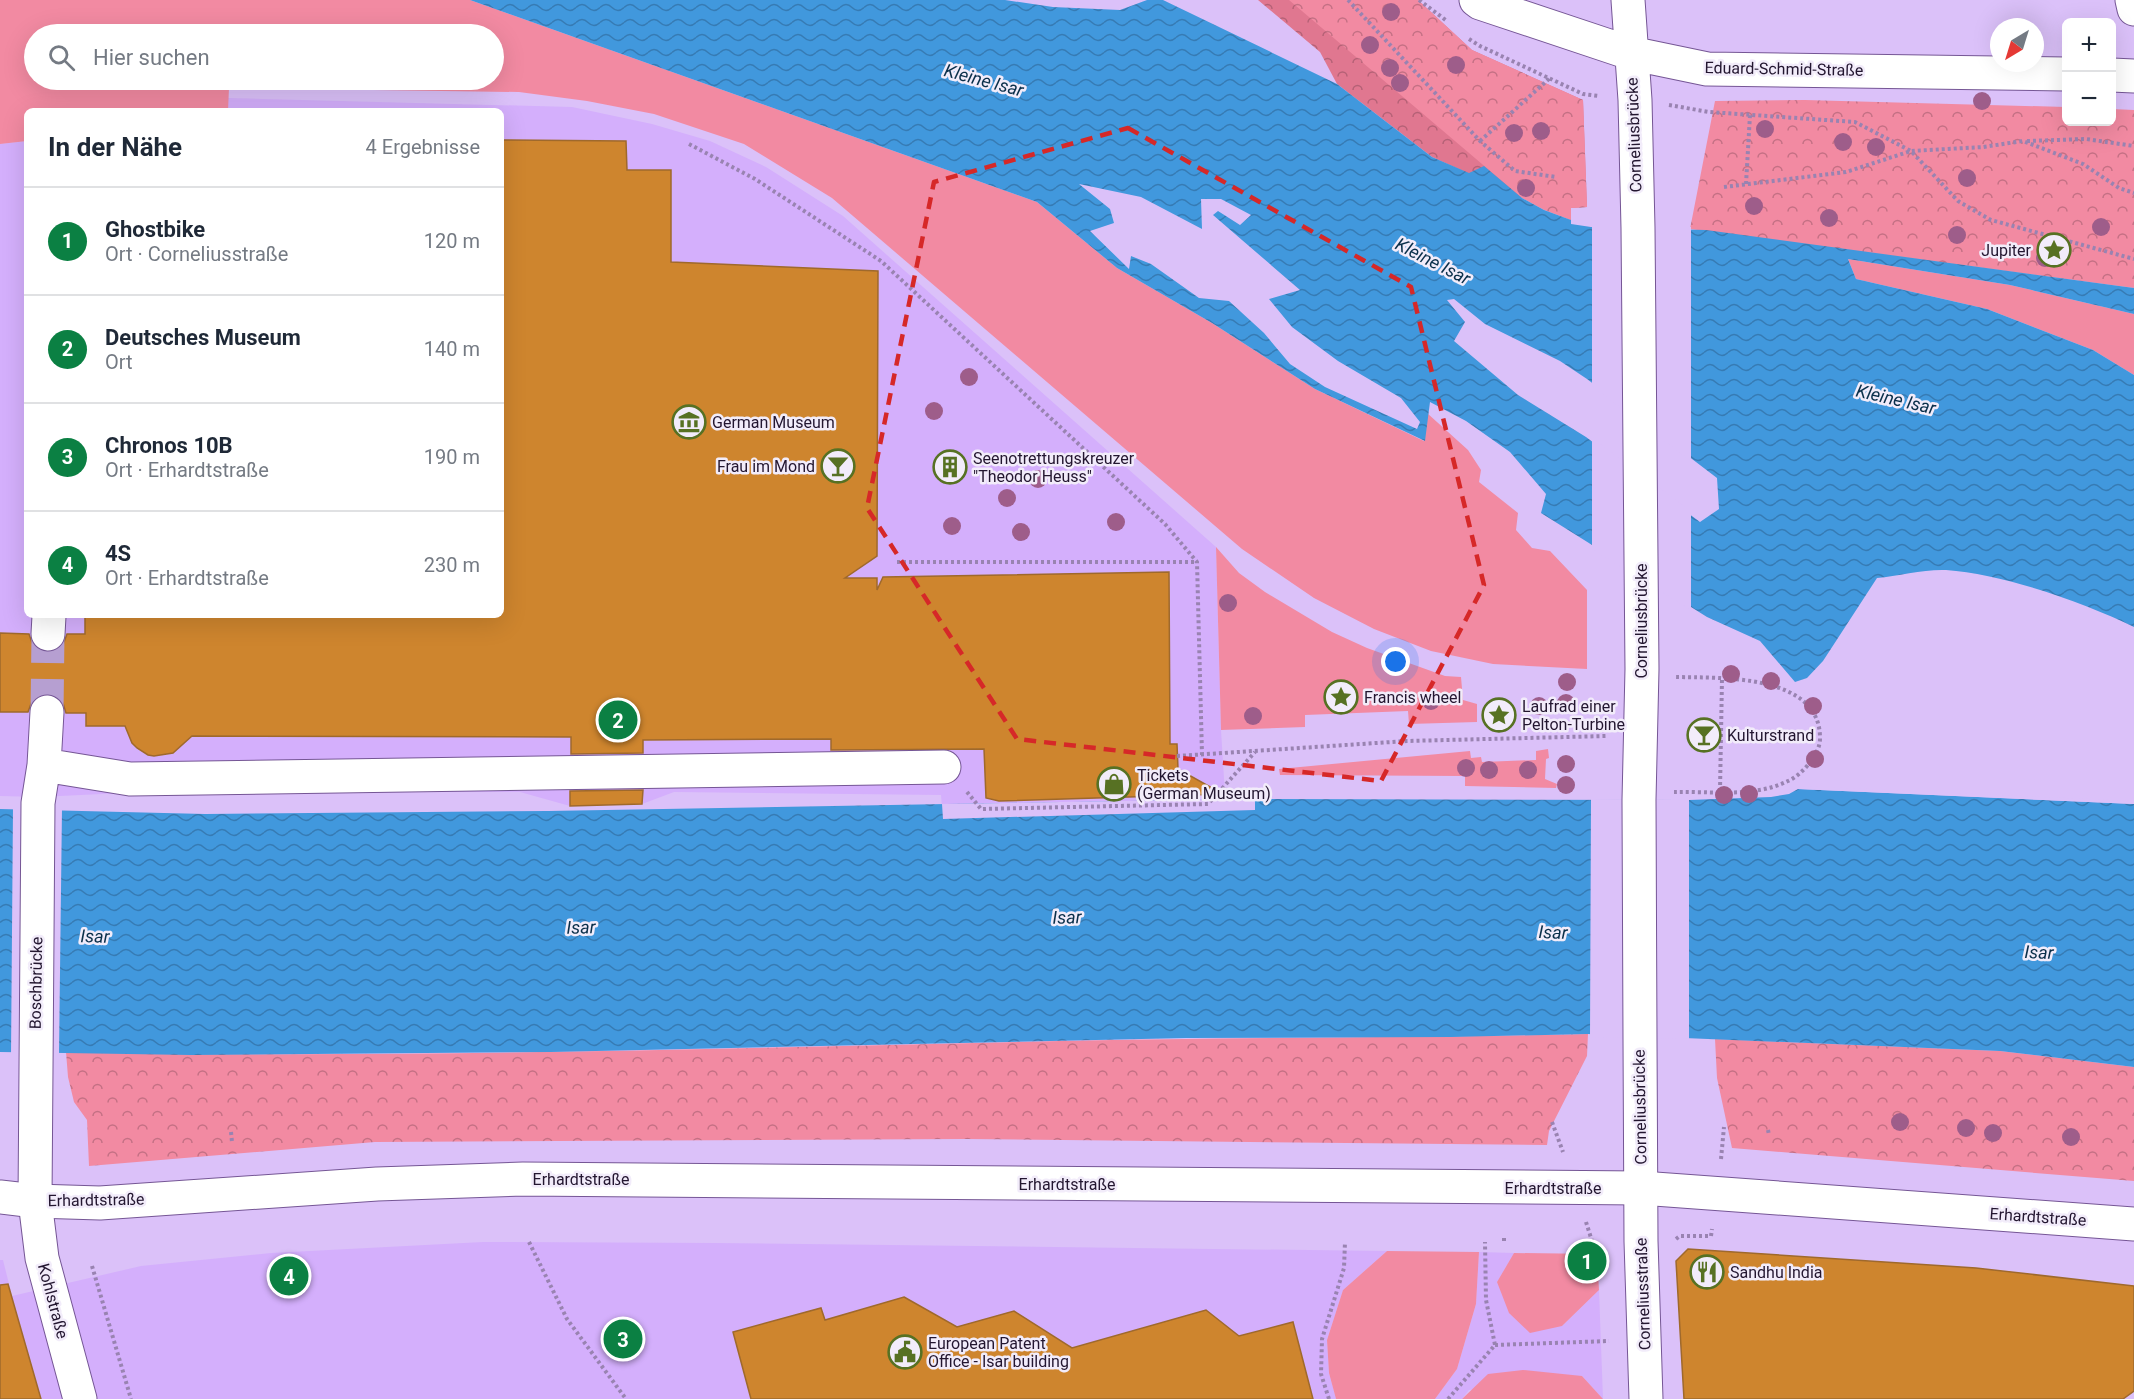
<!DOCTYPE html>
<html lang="de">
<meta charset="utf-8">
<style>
:root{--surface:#fff;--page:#f6f6f7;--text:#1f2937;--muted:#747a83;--line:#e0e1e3;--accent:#0b8043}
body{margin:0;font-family:Roboto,sans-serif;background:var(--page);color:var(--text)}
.controls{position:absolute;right:18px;top:18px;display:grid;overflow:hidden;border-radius:9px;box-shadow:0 6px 24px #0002}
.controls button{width:54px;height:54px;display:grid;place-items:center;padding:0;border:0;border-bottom:2px solid var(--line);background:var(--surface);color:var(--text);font:30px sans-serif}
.compass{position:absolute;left:1990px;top:18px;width:54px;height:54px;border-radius:50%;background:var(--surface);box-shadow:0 6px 24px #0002;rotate:218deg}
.you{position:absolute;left:1396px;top:662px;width:21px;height:21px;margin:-15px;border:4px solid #fff;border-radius:50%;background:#1a73e8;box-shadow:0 0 0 9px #1a73e833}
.badge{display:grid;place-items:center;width:39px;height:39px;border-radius:50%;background:var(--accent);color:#fff;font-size:20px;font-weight:700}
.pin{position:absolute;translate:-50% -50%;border:3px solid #fff;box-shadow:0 2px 6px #0006}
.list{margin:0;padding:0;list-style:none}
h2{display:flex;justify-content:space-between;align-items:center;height:78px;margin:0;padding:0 24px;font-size:26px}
h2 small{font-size:20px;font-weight:400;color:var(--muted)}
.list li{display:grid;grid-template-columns:39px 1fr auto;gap:18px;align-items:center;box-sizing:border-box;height:108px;padding:0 24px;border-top:2px solid var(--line)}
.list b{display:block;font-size:22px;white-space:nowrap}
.list p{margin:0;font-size:20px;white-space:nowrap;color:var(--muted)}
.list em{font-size:20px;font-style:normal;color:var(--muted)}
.icon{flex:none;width:33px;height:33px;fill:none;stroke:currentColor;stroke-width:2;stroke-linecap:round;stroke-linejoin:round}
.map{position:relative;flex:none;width:2134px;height:1399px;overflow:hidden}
.search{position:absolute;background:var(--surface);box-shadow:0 6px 24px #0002;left:24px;top:24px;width:480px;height:66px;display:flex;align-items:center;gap:15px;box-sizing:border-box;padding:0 21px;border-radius:33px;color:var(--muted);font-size:22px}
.panel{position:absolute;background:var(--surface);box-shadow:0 6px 24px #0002;left:24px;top:108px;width:480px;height:510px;border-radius:9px}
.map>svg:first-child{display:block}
</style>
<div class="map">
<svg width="2134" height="1399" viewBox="0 0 2134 1399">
<defs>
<pattern id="forest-crowns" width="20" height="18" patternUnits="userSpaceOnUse" patternTransform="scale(1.5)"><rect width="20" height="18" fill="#e07790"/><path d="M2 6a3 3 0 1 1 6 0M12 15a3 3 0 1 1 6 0" fill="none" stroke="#b56176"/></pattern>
<pattern id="park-crowns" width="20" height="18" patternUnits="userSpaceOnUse" patternTransform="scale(1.5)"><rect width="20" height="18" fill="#f28aa2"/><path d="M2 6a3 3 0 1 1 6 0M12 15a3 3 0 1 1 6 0" fill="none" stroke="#c47084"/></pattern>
<pattern id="water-waves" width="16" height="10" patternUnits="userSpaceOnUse" patternTransform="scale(1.5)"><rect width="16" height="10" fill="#4198dd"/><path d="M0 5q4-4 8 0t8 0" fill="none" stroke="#367bb4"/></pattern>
</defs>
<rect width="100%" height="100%" fill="#dbc1f9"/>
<path fill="#d4affc" d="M228,98l344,9 80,17 58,17 56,26 77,49 373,331 5,183 5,81 -283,8 -2,-24 -267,-3 -32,12 -72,2 -50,-14 -334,-2 -147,7 -39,-1v-652l27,-3v474h474v-504h-273z
M483,1242l230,1 674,8 -44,39 -16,50 2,33 7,26h-1336v-139h3l9,36 129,-30 130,-13z
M1479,1252l35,1 -17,29 65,44 37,-36 4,109 -21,-23 -113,14 -7,9h-27l22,-30 19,-65z"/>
<path fill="#f28aa2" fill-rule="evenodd" d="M0,0h470l567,202 80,66 95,55 103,66 109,52 3,-28 41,37 13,20 -2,12 39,31 -2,17 16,18 18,3 37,39v79l-94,-5 -62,-13 -57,-22 -60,-31 -72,-49 -410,-351 -88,-54 -90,-30 -67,-13 -68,-9 -290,-4 -1,23h-201v30l-27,3zM34,34h460v46h-460z
M1848,259l162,26 124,29v61l-41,-25 -106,-41 -131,-30z
M1216,547l23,26 26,19 67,40 35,16 78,28 16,1 2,23 14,4v18l-68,2 -1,-13 -103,4v12l-84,3z
M1548,749l1,9 -3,1 -1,20 12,5 -1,4 -91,-2v-12l-1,2 -184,-1 -1,-6 191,-18 1,7 10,-1 1,5 54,-2v-9z
M1387,1251l92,1 -3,52 -19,65 -22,30h-99l-7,-26 -2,-33 16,-50z
M1514,1253l83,1 2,36 -37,36 -32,7 -21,-20 -12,-31z
M1523,1370l59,6 21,23h-141l26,-25z"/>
<path fill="url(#forest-crowns)" d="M1258,0h160l54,50 111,50 4,107 -16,1v12l-139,-63 -95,-73 -17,-32z"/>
<path fill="url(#park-crowns)" d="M1289,0h129l54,50 111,50 4,107 -16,1v12l-27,-10 -22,-12z
M1805,100l261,7v15h46v-13l22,1v178l-444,-59 25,-128z
M1588,1034l-1,22 -38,75 -2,14 -581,-6 -591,3 -286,24 -2,-46 -13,-18 -6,-25 -2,-25c331,7 663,-4 994,-11 176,-4 352,-3 528,-7z
M1715,1039l285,12 134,16v114l-402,-33 -15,-70z"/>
<path fill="url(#water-waves)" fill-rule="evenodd" d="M470,0h535l48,7 67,3 27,-10h16l174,84 95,73 37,16 15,-7 38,32 22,12 27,10v4l20,3 115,3 428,58v26l-124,-29 -162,-26 8,20 131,30 106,41 41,25v252c-51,-25 -131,-53 -188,-57 -21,-1 -48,6 -69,8l-54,83 -16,17 -12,4 -35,-41 -53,-24 -166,-104 5,-19 -36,-42 -44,-31 -36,-19 -5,39 -110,-52 -103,-66 -95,-55 -80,-66zM1079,184l62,13 61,32 -1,-30h20l30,16 -11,10 -22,-14 -5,4 87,75 -31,9 23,28 46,34 63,37 19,24 -3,7 -92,-42 -35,-23 -26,-31 -35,-32 -30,-3 -48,-34 -20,-8 -2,13 -39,-38 24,-8 -4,-14zM1454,299l31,25 75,37 27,18 130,99 2,31 -19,13 -114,-85 -68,-42 -64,-54 11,-19 -18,-22z
M1798,789l336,15v263l-134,-16 -412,-17 -137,3 -264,1 -636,14 -360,3 -191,-3v-243l205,5 343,-3 694,-12 447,1 82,-3 18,-3z"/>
<path fill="#dbc1f9" d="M1592,227h99v234l-99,-75z
M1592,438l99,73v99l-99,-61z
M1801,786l333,15v3l-336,-15z
M1242,799h13v11l-312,9 -1,-15z
M1591,799l98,1v239l-99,-2z
M13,807l49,1 -3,247h-48z"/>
<path fill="#ce852e" stroke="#9f692c" stroke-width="1.5" d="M501,140l125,1 1,29h44v92l207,9 -1,285 -32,22h32v12l6,-13 286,-5 1,172h7l1,25 45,25 -224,7 -13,-3 -2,-49 -153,1v-11l-188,1v13l-72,1v-17l-379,-1 -19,17 -19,3 -6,-1 -11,-7 -5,-5 -7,-17h-39v-13h-20l-3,-10 -6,-7 -8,-3 -10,2 -7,6 -4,11h-28v-79l29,1 3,9 5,6 11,4 8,-2 7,-6 4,-11h18v-19h416z
M643,790l-1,14 -72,2v-15z
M1688,1249l288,19 158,18v105l-11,8h-439l-8,-138z
M8,1284l33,115h-41v-114z
M904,1297l53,30 57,-16 58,37 134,-38 33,26 54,-14 20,77h-562l-18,-67 88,-24 4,12z"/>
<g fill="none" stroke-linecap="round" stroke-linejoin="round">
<path stroke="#b69fd1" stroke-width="33" stroke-dasharray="33 16" stroke-linecap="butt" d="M47,712l1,-78"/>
<g stroke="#755695" stroke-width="35">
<path id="minor" d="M1476,0l4,3 150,50 77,16 359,5
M1628,0l7,100 3,128 4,441 -3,131 1,239 1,202 5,158
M2132,0l2,9
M2112,75l22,1
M48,634l1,-18
M47,712l-3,53 -6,38 -3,398 7,57 38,141
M44,765l86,14 814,-12"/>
</g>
<g stroke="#755695" stroke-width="35">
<path id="major" d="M0,1197l35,4 65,2 277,-19 146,-5 1118,9 493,36"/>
</g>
<path stroke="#9983b1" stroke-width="4" stroke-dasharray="3 3" stroke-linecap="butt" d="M1348,0l132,141 35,30 41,6
M1419,0l28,21
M1469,39l11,7 103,48 16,2
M1669,105l40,7 146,10 56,29 47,50 33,19 143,39
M1480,141l70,-63
M2027,141l59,-2 48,7
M689,144l66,35 126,82 284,263 32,38 5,193
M1746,184l4,-69
M1724,187l122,-15 65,-21 72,-4 40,-6 60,23 36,24 15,5
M897,562h299
M1177,756l230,-15 200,-5
M1720,791l2,-113
M967,792l14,17 227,-5 47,-52
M1674,792c36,-1 80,6 114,-11 14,-6 32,-27 32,-42 1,-66 -101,-61 -145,-62
M1552,1122l11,30
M1768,1130l1,5
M231,1132l1,10
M1721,1159l3,-32
M1586,1222l6,19
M1676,1239l4,-3h31l1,-7
M1504,1241v-3
M529,1242l38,77 59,80
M92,1266l39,133
M1495,1345l114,-4
M1329,1399l-8,-25 1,-35 22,-71 1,-26
M1448,1399l47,-54 -9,-45 -1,-58"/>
<use href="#minor" stroke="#fff" stroke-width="33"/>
<use href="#major" stroke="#fff" stroke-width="33"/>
</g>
<g fill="#9e5d8a">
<circle cx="1391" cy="12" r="9"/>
<circle cx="1370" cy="45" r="9"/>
<circle cx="1456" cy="65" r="9"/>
<circle cx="1390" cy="68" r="9"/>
<circle cx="1400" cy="83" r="9"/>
<circle cx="1982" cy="101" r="9"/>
<circle cx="1765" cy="129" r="9"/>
<circle cx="1541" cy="131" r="9"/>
<circle cx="1514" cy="133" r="9"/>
<circle cx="1843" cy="142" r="9"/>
<circle cx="1876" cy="147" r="9"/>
<circle cx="1967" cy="178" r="9"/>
<circle cx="1526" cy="188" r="9"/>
<circle cx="1754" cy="206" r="9"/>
<circle cx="1829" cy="218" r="9"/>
<circle cx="2101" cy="227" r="9"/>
<circle cx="1957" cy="235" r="9"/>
<circle cx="2045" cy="258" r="9"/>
<circle cx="969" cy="377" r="9"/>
<circle cx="934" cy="411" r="9"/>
<circle cx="1038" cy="479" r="9"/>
<circle cx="1007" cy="498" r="9"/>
<circle cx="1116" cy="522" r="9"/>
<circle cx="952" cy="526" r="9"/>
<circle cx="1021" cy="532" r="9"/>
<circle cx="1228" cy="603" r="9"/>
<circle cx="1731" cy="674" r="9"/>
<circle cx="1771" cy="681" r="9"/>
<circle cx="1567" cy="682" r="9"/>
<circle cx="1431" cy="701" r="9"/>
<circle cx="1566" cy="703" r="9"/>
<circle cx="1539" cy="706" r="9"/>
<circle cx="1813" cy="706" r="9"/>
<circle cx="1253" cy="716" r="9"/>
<circle cx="1815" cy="759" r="9"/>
<circle cx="1566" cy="764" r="9"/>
<circle cx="1466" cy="768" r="9"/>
<circle cx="1489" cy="770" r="9"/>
<circle cx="1528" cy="770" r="9"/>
<circle cx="1566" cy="785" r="9"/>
<circle cx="1749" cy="794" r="9"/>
<circle cx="1724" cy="795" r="9"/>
<circle cx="1900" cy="1122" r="9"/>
<circle cx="1966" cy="1128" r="9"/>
<circle cx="1993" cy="1133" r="9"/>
<circle cx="2071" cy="1137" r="9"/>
</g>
<path fill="none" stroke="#d62828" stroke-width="4.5" stroke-dasharray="12 8" stroke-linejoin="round" d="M1128,128l283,159 73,298 -103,196 -364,-42 -150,-231 67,-326z"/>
<defs>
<g id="sight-ring" transform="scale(1.725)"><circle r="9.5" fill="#f2ecfa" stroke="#577123" stroke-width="1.5"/><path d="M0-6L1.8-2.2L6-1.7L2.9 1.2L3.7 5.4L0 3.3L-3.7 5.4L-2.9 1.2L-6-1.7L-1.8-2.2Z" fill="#577123"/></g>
<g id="museum-ring" transform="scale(1.725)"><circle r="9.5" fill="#f2ecfa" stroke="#577123" stroke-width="1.5"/><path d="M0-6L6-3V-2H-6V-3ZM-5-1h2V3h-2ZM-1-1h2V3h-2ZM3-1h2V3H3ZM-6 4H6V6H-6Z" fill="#577123"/></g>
<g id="bar-ring" transform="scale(1.725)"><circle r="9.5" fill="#f2ecfa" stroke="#577123" stroke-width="1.5"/><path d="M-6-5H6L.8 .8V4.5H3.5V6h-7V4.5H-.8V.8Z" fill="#577123"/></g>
<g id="building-ring" transform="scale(1.725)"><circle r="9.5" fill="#f2ecfa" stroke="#577123" stroke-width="1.5"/><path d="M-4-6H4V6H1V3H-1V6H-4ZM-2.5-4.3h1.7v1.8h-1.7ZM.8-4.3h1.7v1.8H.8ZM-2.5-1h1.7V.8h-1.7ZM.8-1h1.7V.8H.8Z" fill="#577123"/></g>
<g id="shop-ring" transform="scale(1.725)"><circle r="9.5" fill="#f2ecfa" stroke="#577123" stroke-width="1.5"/><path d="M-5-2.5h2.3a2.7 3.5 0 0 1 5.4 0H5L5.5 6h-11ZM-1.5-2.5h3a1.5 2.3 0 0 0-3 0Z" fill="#577123"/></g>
<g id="restaurant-ring" transform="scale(1.725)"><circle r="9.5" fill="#f2ecfa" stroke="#577123" stroke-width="1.5"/><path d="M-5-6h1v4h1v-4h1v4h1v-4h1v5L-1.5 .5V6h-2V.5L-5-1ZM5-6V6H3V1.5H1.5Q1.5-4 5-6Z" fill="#577123"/></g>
<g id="civic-ring" transform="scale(1.725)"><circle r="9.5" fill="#f2ecfa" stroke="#577123" stroke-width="1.5"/><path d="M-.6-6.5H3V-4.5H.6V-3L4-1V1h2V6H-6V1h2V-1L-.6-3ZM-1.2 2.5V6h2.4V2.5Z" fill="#577123"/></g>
</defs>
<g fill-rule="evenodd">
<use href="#sight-ring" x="2054" y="250"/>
<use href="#museum-ring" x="689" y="422"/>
<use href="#bar-ring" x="838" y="466"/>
<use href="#building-ring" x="950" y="467"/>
<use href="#sight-ring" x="1341" y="697"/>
<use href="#sight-ring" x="1499" y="715"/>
<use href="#bar-ring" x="1704" y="735"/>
<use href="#shop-ring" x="1114" y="784"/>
<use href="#restaurant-ring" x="1707" y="1272"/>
<use href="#civic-ring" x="905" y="1352"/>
</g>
<g text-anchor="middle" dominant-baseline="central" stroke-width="5" stroke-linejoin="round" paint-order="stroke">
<g font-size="16" fill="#231630" stroke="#f2ecfa">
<text transform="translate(1784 69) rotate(1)">Eduard-Schmid-Straße</text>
<text transform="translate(1634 135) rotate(-92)">Corneliusbrücke</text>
<text transform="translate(1641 621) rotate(-90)">Corneliusbrücke</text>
<text transform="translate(36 983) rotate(-89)">Boschbrücke</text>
<text transform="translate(1640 1107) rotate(-91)">Corneliusbrücke</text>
<text x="581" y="1179">Erhardtstraße</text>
<text x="1067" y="1184">Erhardtstraße</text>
<text x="1553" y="1188">Erhardtstraße</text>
<text transform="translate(96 1200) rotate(-1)">Erhardtstraße</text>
<text transform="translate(2038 1217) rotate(4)">Erhardtstraße</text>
<text transform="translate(1643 1294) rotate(-92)">Corneliusstraße</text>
<text transform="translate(53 1301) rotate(75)">Kohlstraße</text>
</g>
<g font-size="16" fill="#231630" stroke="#f2ecfa" text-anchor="start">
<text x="2031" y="250" text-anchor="end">Jupiter</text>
<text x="712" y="422">German Museum</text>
<text x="973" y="458">Seenotrettungskreuzer<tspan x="973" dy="18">"Theodor Heuss"</tspan></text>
<text x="815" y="466" text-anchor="end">Frau im Mond</text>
<text x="1364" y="697">Francis wheel</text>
<text x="1522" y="706">Laufrad einer<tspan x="1522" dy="18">Pelton-Turbine</tspan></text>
<text x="1727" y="735">Kulturstrand</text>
<text x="1137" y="775">Tickets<tspan x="1137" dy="18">(German Museum)</tspan></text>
<text x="1730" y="1272">Sandhu India</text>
<text x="928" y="1343">European Patent<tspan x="928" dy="18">Office - Isar building</tspan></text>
</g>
<g font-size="18" font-style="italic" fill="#0a2f4a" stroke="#f2ecfa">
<text transform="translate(984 80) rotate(15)">Kleine Isar</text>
<text transform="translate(1433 261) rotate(27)">Kleine Isar</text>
<text transform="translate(1896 399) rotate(13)">Kleine Isar</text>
<text transform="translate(1067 917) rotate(-1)">Isar</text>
<text transform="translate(581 927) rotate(-1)">Isar</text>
<text transform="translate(1553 932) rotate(2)">Isar</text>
<text transform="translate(95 936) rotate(1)">Isar</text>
<text transform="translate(2039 952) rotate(2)">Isar</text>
</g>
</g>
</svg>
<div class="controls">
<button>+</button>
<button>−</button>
</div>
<svg class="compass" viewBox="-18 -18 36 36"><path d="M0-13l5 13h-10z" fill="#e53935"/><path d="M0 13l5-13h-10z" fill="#747a83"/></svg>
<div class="you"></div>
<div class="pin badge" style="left:1587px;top:1261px">1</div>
<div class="pin badge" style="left:618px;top:720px">2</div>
<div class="pin badge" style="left:623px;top:1339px">3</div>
<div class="pin badge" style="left:289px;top:1276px">4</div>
<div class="search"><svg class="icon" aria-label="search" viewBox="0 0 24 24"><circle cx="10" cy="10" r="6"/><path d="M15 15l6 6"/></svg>Hier suchen</div>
<section class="panel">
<h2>In der Nähe<small>4 Ergebnisse</small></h2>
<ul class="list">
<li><span class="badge">1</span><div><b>Ghostbike</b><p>Ort · Corneliusstraße</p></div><em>120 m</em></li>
<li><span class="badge">2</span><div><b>Deutsches Museum</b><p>Ort</p></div><em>140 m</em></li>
<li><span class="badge">3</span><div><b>Chronos 10B</b><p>Ort · Erhardtstraße</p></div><em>190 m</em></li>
<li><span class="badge">4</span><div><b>4S</b><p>Ort · Erhardtstraße</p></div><em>230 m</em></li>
</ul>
</section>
</div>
